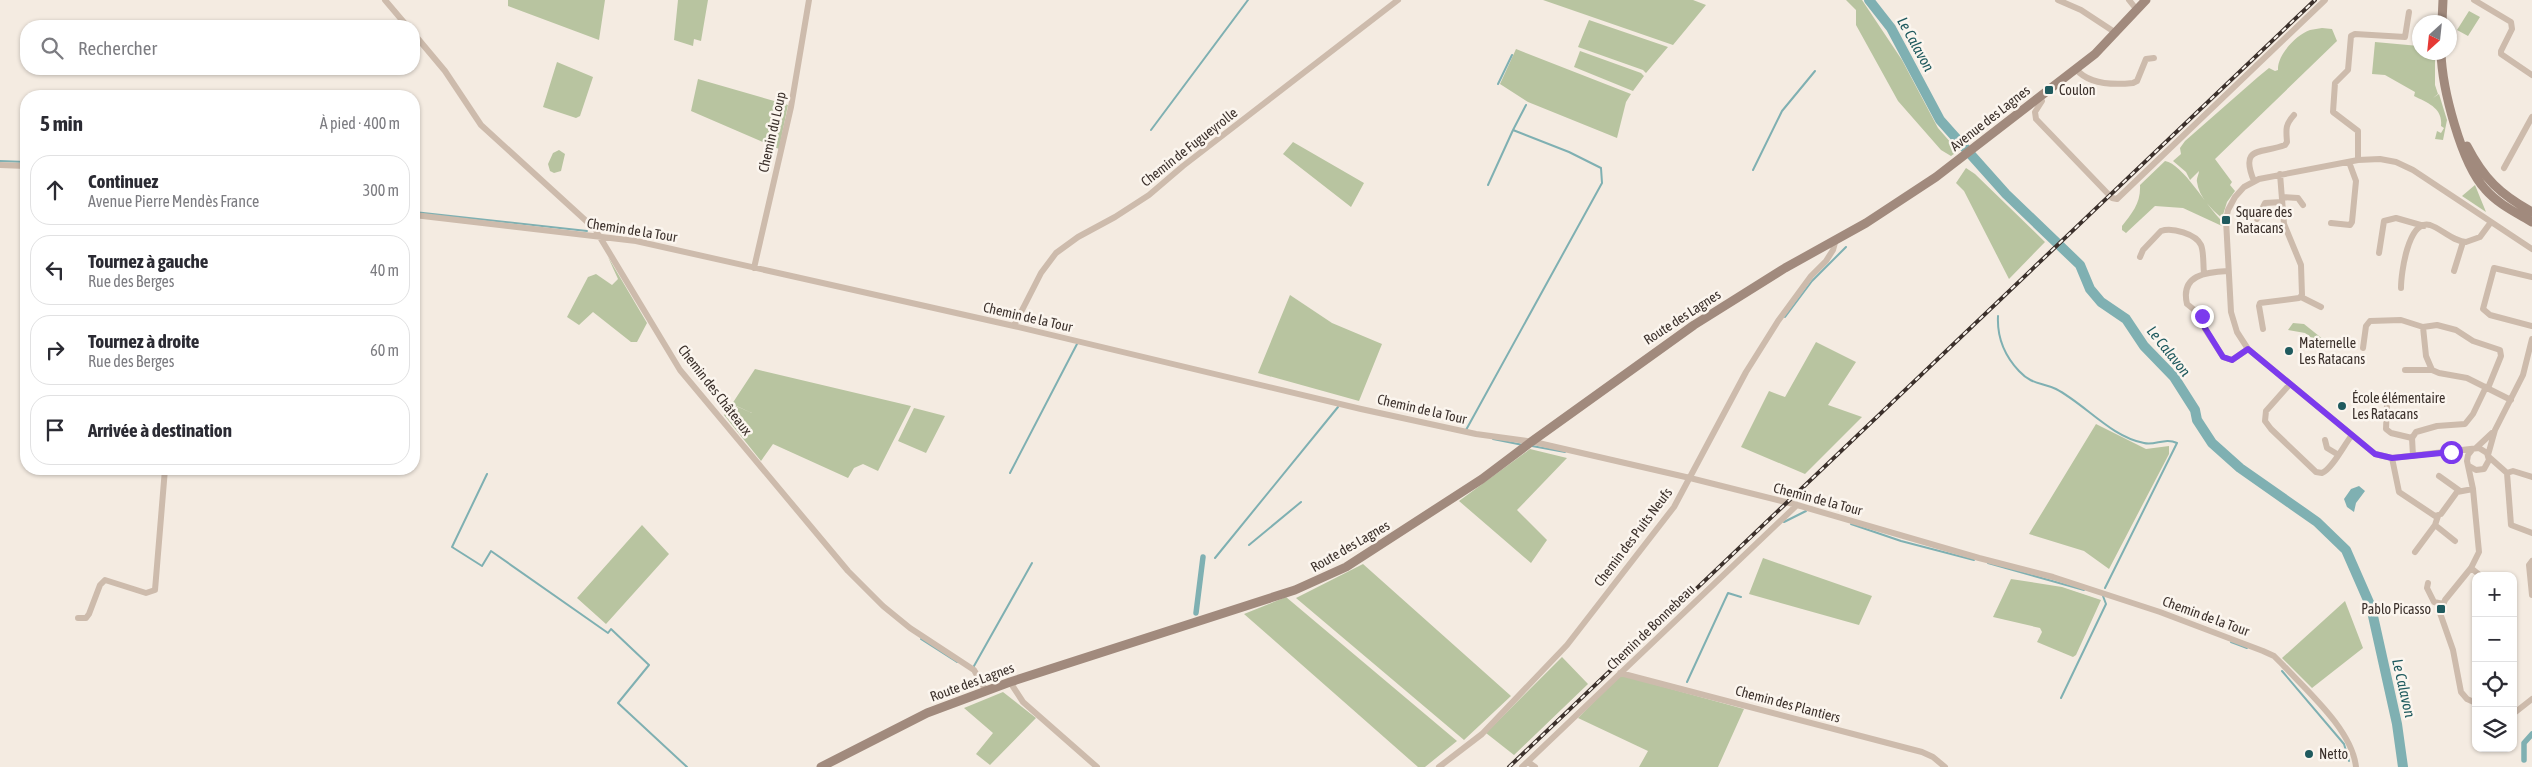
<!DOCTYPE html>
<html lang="fr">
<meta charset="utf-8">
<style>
:root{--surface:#fff;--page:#f2f2f3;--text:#2b2b33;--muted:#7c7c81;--line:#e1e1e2}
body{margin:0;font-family:"Asap Condensed",sans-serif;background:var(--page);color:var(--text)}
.controls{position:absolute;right:15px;bottom:15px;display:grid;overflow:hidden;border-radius:10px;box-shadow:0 1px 4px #0004}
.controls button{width:45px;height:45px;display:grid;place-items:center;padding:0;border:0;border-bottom:1px solid var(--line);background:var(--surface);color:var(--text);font:25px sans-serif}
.compass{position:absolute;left:2412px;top:15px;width:45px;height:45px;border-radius:50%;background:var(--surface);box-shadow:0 1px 4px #0004;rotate:207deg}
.stop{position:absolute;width:15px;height:15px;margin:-11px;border:4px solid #7c3aed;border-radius:50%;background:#fff}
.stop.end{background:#7c3aed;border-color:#fff;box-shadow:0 1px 5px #0008}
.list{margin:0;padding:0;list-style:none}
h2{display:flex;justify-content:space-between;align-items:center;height:65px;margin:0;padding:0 20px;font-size:21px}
h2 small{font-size:16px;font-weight:400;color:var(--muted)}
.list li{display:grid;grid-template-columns:32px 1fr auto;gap:15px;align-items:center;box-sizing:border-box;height:70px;margin:0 10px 10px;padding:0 10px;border:1px solid var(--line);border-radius:20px}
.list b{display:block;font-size:19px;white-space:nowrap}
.list p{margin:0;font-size:16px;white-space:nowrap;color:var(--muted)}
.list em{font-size:16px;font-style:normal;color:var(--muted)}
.icon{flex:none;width:28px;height:28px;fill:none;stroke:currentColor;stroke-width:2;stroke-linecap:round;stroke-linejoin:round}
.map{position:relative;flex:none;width:2532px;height:767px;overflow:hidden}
.search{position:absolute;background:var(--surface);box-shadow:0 1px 4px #0004;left:20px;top:20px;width:400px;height:55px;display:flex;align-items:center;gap:12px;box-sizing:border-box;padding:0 18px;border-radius:20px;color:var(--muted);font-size:19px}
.panel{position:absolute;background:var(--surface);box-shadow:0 1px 4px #0004;left:20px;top:90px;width:400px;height:385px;border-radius:20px}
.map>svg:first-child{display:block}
</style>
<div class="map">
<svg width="2532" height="767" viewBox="0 0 2532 767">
<rect width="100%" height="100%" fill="#f4ebe1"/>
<path fill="#b8c4a0" d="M508,0h97l-6,40 -91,-34z
M678,0h30l-7,41 -7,-2 -1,7 -19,-6z
M1543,0h150l13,5 -33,40z
M1846,0h16l40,60 36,68 20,23 -7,5 -10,-6 -43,-49 -42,-76v-15z
M2469,11l11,6 -12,19 -11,-6z
M1589,20l79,27 -22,26 -3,-3 -65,-23z
M2322,28l10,1 5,12 -122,118 17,23 -2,3 5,6 -8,11 -5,16c-11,-9 -23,-21 -25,-36 -1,-3 2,-8 2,-11l-9,9 -4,-8 -13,-11 8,-7 -1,-6 5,-7 73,-64 11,-9 6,3 3,-1c-1,-15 18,-35 32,-40 4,-1 8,-1 12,-2z
M2375,42l44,4 1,6 15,1v32l3,9 -5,4 6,-4 8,26 -4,20 -8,-1 2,-8 4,2 3,-5 -3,-2c2,-18 -13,-23 -27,-30l1,-4 -30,-17 -13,-1z
M1516,49l115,45 -5,8 -9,36 -89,-36 -28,-18z
M1580,51l61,22 3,3 -11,15 -59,-24z
M557,62l36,15 -13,39 -4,2 -33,-11z
M698,79l90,26 -9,44 -88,-38z
M1293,142l71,41 -13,24 -68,-53z
M559,150l6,4 -4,17 -7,2 -4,-2 -2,-7 5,-11z
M2165,161c18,3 42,46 57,60v5l-39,-18 -28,-2 -29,27 -4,-3v-4c10,-13 19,-23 18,-41z
M1966,168l9,6 70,68 -36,37 -45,-88 -8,-8z
M2475,185l11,27 -24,-16z
M608,257l39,66 -10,19h-6l-38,-30 -14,13 -12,-8 21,-40 8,-3 16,11 6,-6z
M1290,295l42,28 50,21 -23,57 -101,-28z
M2293,323l11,1 25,20v3l-8,-2 -16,-12 -17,-3z
M1816,342l40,20 -28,43 34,12 -57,57 -64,-27 28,-56 16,6z
M755,369l156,37 -33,65 -15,-7 -9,4 -6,10 -75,-34 -12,17 -37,-46 7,-11 21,9 -20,-9z
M914,408l31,8 -19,37 -28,-12z
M2096,424l50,25 23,-3v8l-60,115 -25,-18 -55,-17z
M1530,449l37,9 -50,52 30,30 -16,23 -72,-62z
M642,525l27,29 -63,70 -29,-26z
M1763,558l109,38 -13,29 -110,-31z
M1363,564l148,132 -47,44 -168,-142z
M2011,579l51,8 39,13 -25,55 -3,2 -36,-15 5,-10 -2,-4 -47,-11z
M1286,597l171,144 -32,26h-7l-174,-153z
M2345,601l18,47 -51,40 -30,-30z
M1562,657l26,27 -74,71 -28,-22z
M1620,675l124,34 -26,58h-79l9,-16 -70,-33z
M1003,692l33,26 -46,47 -14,-11 17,-21 -29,-25z"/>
<path fill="#7fb0b2" d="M2359,486l6,5 -9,12 -2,9 -7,-5 -3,-8 7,-10z"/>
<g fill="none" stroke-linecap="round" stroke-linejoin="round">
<path stroke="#7fb0b2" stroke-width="2" d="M1498,84l14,-29
M1151,130l97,-130
M0,161l26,1
M1753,170l29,-59 33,-40
M1488,185l25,-55
M414,212l173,19
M1998,316c-1,20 6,39 21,55 13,14 22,11 37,18 29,15 55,48 88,54 11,3 21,-6 33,0l-72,145
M1785,317l27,-36 34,-34
M1466,430l136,-247 -1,-15 -32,-16 -56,-22 13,-25
M1493,439l30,6
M1532,446l33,6
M1010,473l67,-129
M487,474l-35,73 30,19 9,-15 117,82 3,-4 38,36 -31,38 69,64
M1784,522l22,-11
M1851,524l50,17 73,19
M1249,545l52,-43
M1215,558l123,-151
M1988,563l96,27
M921,639l36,23
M2231,642l16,6
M974,666l58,-103
M2282,671l62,73 5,17
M1687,682l41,-89 13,4
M2061,698l45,-94 -3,-8"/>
<path stroke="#7fb0b2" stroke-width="5.5" d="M1196,613l7,-56
M2524,760v-17l8,-9"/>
<path stroke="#7fb0b2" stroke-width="10" d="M1869,0l22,28 49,92 66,74 74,71 10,24 11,13 25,17 18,27 30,31 21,33 2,10 15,23 28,25 77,54 29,28 25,57 26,117 6,43"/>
<path stroke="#cdbbac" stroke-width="6" d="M385,0l22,26
M2058,0l23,10 35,23
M2129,0l8,10
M2474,0l37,22 1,7 -11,22v3l31,21
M414,34l31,37 36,54 114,104 85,141 168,201 35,35 27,22 64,42 12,21
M2076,69c13,16 38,16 57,14l4,-2 9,-22 8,-1
M2040,96l2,5 -7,11 1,7 76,79 5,1 208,-199
M2358,160v-29l-25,-19 2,-29 13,-13 3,-34 4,-2 50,3 4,-25
M0,165l26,1
M2504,168l28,-51
M2254,181c-15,-36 8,-27 31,-36l2,-3c-1,-13 -2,-17 7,-27
M2282,197l16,1 5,7
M414,215l222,26 378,85 347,83 115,25 58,8 156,36 107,27 182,53 74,19 107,35 103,39 11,5 9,9c25,27 69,65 73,102
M2257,219l8,-16 17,-1
M2331,223l19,2 2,-3 4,-41 -7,-19
M2379,253l5,-32 12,-3 28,8
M2140,257l3,-7 18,-19c11,-4 35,3 40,14 3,7 2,20 3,28
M754,268l37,-161 18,-107
M2228,271c-22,1 -48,4 -41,33l15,12 3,13 18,28 9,3 16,-11
M2454,271l9,-29
M2532,277l-38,-9 -11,41 7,6 42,11
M2401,288c0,-14 7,-69 29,-63 12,4 22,16 36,17l14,-5 11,-15
M2301,297l20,10
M1014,326l27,-53 15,-20 22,-16 37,-20 34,-22 34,-29 215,-166
M2423,327l3,29 6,14 7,3 28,5 44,22
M2263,329l-4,-23 1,-3 39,-5 3,-3 -1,-30 -17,-41 -4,-50
M2363,348l3,-22 4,-5 31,-1 22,7 14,-2 19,5 17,11 27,9 1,6 -13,32
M2405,370h27
M2290,384l-24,27 -1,10 6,8 45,43 6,1c10,-4 22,-28 30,-38
M2391,395l-4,10 -1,24 5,4 21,5
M2325,440l2,8 10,6
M2476,448l16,-15
M2472,450l-4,5 -1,6 6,28 6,63 -8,16 -26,32 -5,13 13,37 8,42 6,7 9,4
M2488,455l7,-25 28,-55 9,-36
M2413,456l-1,-18 4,-6 21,-6 28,-2 8,-10 13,-27
M2489,457l18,16
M2392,458l7,34 36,24 6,-2 16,-22 16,-3
M2469,466l7,4 8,-1 5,-9 -2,-7 -8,-5 -87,10 -17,-4 -127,-105 -11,-17 -6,-20 -5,-92 2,-10 7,-13 9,-10 15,-8 99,-19 22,-1 16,3 17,8 119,79
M2507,473l4,52 21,8
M2507,473l6,-2 19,6
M2439,476l21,15
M2435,525l20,16
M2415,552l20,-27 3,-9
M2532,561l-3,4 3,30
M2471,568l10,8
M2428,583l-1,5 7,14 9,2
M78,618h8l3,-4 11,-29 5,-5 41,13 9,-3 10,-121
M1620,673l302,79 11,5 12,10
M1010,682l13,20 74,65
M2513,714l19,-15
M1528,762l7,5
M1439,767l43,-33 85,-89 107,-138 72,-135 32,-51 33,-45 15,-15 7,-11 3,-11
M1522,767l275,-262"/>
<path stroke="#a18a7d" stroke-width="9" d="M2442,22l1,-22
M2441,52c1,36 20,111 44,137 13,15 30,23 47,33
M2467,146c17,33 33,48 65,66
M821,767l106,-54 83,-31 285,-92 51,-23 136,-88 49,-37 163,-117 91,-57 81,-45 70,-46 159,-123 51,-54"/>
<g stroke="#3b302b" stroke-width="4">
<path id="rail" d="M1509,767l806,-767"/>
</g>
<use href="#rail" stroke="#fbf5ee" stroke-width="2" stroke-dasharray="5.5" stroke-linecap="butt"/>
</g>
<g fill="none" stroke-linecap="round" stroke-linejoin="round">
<path stroke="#7c3aed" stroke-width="6" d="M2202,316l3,12 18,29 9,3 16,-11 127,105 17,4 59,-6"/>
</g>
<g fill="#1f5a5e" stroke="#fbf5ee" stroke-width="2">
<rect x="2044" y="85" width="10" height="10" rx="2.5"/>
<rect x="2221" y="215" width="10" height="10" rx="2.5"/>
<circle cx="2289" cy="351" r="5"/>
<circle cx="2342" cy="406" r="5"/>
<rect x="2436" y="604" width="10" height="10" rx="2.5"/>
<circle cx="2309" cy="754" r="5"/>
</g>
<g text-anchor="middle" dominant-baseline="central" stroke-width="5" stroke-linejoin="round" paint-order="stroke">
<g font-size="14" fill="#3b302b" stroke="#fbf5ee" text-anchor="start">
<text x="2059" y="90">Coulon</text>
<text x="2236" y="212">Square des<tspan x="2236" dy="16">Ratacans</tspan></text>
<text x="2299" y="343">Maternelle<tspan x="2299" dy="16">Les Ratacans</tspan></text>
<text x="2352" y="398">École élémentaire<tspan x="2352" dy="16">Les Ratacans</tspan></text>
<text x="2431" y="609" text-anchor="end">Pablo Picasso</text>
<text x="2319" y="754">Netto</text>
</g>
<g font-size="14" fill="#3b302b" stroke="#fbf5ee">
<text transform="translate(1990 118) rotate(-38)">Avenue des Lagnes</text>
<text transform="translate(772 132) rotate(-77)">Chemin du Loup</text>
<text transform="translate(1189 147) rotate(-38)">Chemin de Fugueyrolle</text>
<text transform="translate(632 230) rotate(9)">Chemin de la Tour</text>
<text transform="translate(1028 317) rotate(13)">Chemin de la Tour</text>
<text transform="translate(1682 317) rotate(-33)">Route des Lagnes</text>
<text transform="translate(715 390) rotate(52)">Chemin des Châteaux</text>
<text transform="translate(1422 409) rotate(13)">Chemin de la Tour</text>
<text transform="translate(1818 499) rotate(15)">Chemin de la Tour</text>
<text transform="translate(1633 537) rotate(-53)">Chemin des Puits Neufs</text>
<text transform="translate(1350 546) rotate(-30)">Route des Lagnes</text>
<text transform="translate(2206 616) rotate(20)">Chemin de la Tour</text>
<text transform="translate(1651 627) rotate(-44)">Chemin de Bonnebeau</text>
<text transform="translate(972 682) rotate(-20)">Route des Lagnes</text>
<text transform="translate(1788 704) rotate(15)">Chemin des Plantiers</text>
</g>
<g font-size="15" font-style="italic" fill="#1f5a5e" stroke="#fbf5ee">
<text transform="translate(1916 44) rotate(61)">Le Calavon</text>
<text transform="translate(2169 351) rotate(51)">Le Calavon</text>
<text transform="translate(2404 688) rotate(77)">Le Calavon</text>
</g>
</g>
</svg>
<div class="controls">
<button>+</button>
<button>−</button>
<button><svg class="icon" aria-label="locate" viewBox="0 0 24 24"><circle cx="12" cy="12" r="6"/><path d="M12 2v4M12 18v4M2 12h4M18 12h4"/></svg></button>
<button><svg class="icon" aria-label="layers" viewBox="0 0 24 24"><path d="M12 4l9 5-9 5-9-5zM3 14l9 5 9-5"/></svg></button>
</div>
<svg class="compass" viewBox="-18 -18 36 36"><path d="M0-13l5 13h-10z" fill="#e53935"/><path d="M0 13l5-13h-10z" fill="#7c7c81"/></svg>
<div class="stop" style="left:2451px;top:452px"></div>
<div class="stop end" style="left:2202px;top:316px"></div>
<div class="search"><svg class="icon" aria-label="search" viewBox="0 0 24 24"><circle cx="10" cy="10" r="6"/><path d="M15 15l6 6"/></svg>Rechercher</div>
<section class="panel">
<h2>5 min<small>À pied · 400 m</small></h2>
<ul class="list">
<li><svg class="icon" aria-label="ahead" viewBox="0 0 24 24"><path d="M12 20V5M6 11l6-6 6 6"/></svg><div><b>Continuez</b><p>Avenue Pierre Mendès France</p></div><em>300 m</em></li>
<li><svg class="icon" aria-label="left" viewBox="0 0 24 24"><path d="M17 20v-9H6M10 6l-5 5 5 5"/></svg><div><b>Tournez à gauche</b><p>Rue des Berges</p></div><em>40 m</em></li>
<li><svg class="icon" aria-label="right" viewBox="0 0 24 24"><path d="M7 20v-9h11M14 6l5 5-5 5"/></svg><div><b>Tournez à droite</b><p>Rue des Berges</p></div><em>60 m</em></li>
<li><svg class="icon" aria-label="arrive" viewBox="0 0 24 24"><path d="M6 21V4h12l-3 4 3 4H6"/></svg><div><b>Arrivée à destination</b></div></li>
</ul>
</section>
</div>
